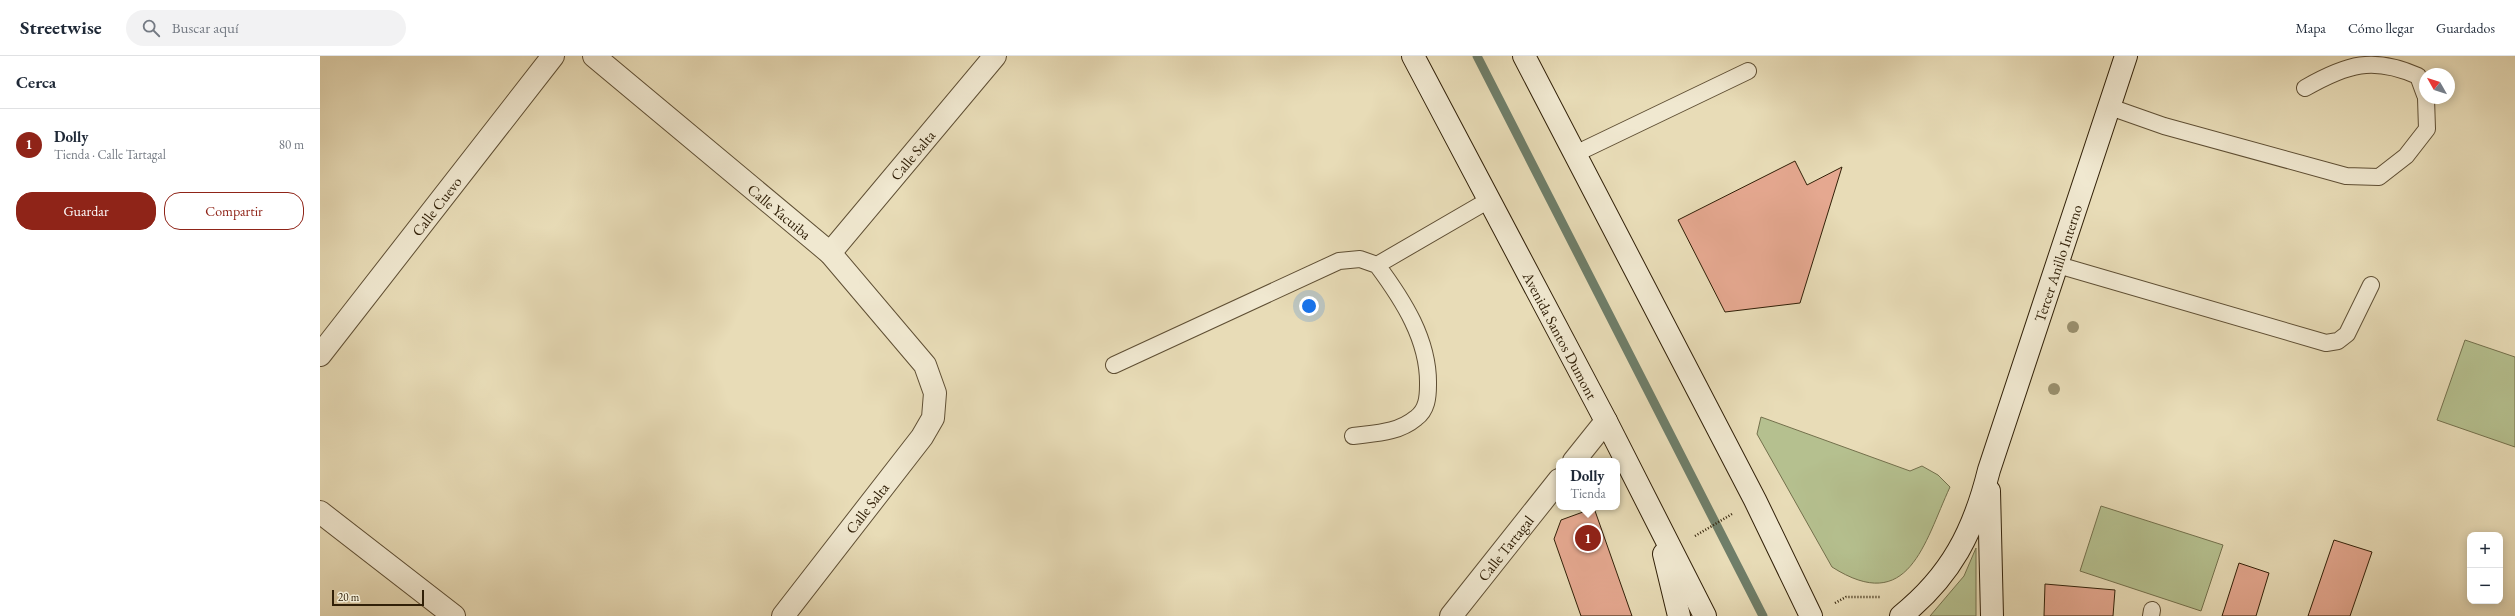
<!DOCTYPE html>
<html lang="es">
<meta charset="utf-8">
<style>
:root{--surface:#fff;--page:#f2f2f3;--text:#1f2937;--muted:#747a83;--line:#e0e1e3;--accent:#8f2418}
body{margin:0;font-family:"EB Garamond",serif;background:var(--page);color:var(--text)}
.controls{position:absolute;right:12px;bottom:12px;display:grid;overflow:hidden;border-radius:8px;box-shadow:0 2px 10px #0003}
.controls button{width:36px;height:36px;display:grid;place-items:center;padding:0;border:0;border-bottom:1px solid var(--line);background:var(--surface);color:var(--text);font:20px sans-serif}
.compass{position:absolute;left:2099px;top:12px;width:36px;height:36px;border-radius:50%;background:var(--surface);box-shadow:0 2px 10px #0003;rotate:309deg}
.scale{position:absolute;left:12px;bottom:10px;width:92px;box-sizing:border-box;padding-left:4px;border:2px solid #312008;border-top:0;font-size:11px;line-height:14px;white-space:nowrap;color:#312008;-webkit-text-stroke:3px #f0e8d0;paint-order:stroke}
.you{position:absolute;left:989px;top:250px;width:14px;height:14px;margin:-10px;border:3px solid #fff;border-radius:50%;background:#1a73e8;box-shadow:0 0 0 6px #1a73e833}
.badge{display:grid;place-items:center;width:26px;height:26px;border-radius:50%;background:var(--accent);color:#fff;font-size:13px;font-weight:700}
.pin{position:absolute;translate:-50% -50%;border:2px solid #fff;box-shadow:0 1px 4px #0006}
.popup{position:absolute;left:1236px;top:402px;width:64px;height:52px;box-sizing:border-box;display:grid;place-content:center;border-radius:8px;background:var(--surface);filter:drop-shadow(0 1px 3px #0005);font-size:13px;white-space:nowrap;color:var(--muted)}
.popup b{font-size:15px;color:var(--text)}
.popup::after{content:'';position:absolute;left:50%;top:100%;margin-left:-8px;border:8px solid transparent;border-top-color:var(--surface)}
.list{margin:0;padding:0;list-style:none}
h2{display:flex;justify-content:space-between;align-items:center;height:52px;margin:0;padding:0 16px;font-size:17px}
h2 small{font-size:13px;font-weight:400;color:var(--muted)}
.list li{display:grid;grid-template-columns:26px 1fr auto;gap:12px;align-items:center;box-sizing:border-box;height:72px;padding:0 16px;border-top:1px solid var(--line)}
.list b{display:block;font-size:15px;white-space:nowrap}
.list p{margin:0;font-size:13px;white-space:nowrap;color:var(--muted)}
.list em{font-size:13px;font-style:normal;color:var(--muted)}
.actions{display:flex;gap:8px;padding:12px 16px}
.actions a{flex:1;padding:9px 0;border:1px solid var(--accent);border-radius:16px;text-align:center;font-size:14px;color:var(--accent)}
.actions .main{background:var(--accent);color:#fff}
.icon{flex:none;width:22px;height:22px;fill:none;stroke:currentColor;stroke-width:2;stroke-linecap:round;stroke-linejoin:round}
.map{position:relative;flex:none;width:2195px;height:560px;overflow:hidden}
header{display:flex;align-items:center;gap:24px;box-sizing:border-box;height:56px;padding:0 20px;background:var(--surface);border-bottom:1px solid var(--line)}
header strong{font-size:19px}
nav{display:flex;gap:22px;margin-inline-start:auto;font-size:14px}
.search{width:280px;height:36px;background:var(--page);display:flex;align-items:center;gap:10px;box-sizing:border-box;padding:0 14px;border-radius:22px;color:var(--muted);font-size:15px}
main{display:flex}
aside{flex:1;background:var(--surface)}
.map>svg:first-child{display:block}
</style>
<header>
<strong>Streetwise</strong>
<div class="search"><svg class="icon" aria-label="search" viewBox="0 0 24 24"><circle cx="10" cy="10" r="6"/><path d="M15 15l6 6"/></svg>Buscar aquí</div>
<nav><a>Mapa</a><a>Cómo llegar</a><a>Guardados</a></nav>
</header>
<main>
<aside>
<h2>Cerca<small></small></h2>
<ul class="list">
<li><span class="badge">1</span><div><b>Dolly</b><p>Tienda · Calle Tartagal</p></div><em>80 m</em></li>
</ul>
<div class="actions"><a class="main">Guardar</a><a>Compartir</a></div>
</aside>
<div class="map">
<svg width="2195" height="560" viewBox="0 0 2195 560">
<rect width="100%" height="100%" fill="#e8dcb7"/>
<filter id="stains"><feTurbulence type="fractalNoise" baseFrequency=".005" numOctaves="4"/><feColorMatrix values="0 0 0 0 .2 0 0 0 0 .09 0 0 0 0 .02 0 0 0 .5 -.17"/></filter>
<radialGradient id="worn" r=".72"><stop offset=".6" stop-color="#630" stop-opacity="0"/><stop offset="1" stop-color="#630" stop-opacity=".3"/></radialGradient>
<path fill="#b5c08f" stroke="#73704c" d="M2145,284l50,17v90l-78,-27z
M1441,361l149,54 12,-5 16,9 12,12c-26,56 -41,129 -118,80l-75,-133z
M1781,450l122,39 -22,66 -121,-40z
M1656,492v68h-46l34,-40z"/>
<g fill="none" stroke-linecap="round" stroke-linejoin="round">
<path stroke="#6f7e69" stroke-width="9" d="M1157,0l286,560"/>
</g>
<path fill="#e5a890" stroke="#312008" d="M1475,105l12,24 35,-18 -42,136 -75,9 -47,-92z
M1274,452l38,108h-51l-27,-77 7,-19z
M2014,484l38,12 -22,64h-42z
M1919,507l30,10 -13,43h-34z
M1725,528l70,6 -2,26h-69z"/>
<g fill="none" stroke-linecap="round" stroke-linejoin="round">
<g stroke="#5f4f34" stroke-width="18">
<path id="lane" d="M1985,32c42,-24 68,-32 113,-12l7,19
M1790,51l54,19 182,50 33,1 27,-21 21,-27 -1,-31
M1255,98l173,-83
M1738,209l268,78 12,-2 9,-7 24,-49
M794,309l225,-104 21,-2 17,6
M1033,380c23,-3 45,-3 63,-18 11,-8 12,-21 12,-33 1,-45 -25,-85 -51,-120l112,-65
M1831,560l1,-6"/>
</g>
<g stroke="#5f4f34" stroke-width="24">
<g id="street">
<path id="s1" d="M274,0l236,197 95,112 10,28 -2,25 -11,19 -139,179"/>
<path id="s2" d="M510,197l165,-197"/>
<path id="s3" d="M0,299l233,-299"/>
<path d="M1254,405l32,-40"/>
<path d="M0,456l134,104"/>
<path id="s4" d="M1131,560l108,-136"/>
</g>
</g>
<g stroke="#312008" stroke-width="24">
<g id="secondary">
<path id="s5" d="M1093,0l193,365 99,195"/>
<path d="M1204,0l231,444 56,116"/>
<path d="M1669,435l3,125"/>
<path d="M1344,498l15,62"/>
<path id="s6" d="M1581,560c50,-40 73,-85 88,-146l137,-414"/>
</g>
</g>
<path stroke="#312008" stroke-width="2.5" stroke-dasharray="1 2" stroke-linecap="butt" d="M1375,480l37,-22
M1515,547l11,-6h35"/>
<use href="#lane" stroke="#f0e8d0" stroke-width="16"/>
<use href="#street" stroke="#f0e8d0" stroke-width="22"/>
<use href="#secondary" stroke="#f0e8d0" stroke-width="22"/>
</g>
<g fill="#998f6d">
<circle cx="1753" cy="271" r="6"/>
<circle cx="1734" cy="333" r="6"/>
</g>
<g text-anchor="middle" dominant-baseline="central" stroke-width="3" stroke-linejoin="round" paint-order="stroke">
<g font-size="15" fill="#312008" stroke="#f0e8d0">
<text stroke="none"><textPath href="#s2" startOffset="128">Calle Salta</textPath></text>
<text stroke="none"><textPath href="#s3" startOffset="189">Calle Cuevo</textPath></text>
<text stroke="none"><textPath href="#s1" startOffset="242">Calle Yacuiba</textPath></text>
<text stroke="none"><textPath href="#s6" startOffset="392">Tercer Anillo Interno</textPath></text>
<text stroke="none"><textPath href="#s5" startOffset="316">Avenida Santos Dumont</textPath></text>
<text transform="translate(547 452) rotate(-52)">Calle Salta</text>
<text stroke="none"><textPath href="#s4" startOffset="87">Calle Tartagal</textPath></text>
</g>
</g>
<rect width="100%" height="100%" filter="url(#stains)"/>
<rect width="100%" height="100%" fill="url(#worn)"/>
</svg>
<div class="controls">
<button>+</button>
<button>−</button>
</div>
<svg class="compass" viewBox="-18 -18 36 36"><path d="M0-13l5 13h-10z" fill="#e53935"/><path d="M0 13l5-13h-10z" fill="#747a83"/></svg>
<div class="scale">20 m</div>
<div class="you"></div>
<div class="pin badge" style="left:1268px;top:482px">1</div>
<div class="popup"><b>Dolly</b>Tienda</div>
</div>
</main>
